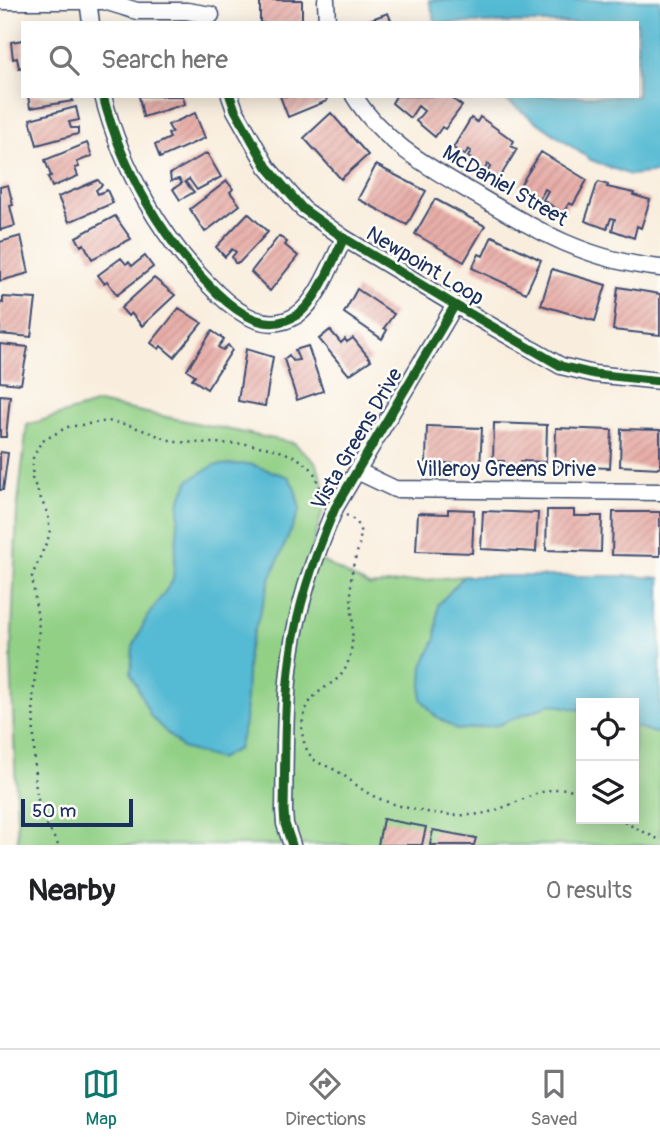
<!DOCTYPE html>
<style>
:root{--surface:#fff;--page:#f2f2f2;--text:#202124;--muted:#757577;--line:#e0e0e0;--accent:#0f766e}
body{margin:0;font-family:Pangolin,sans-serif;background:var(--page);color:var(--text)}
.controls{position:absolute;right:21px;bottom:21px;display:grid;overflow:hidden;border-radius:0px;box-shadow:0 4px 18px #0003}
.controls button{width:63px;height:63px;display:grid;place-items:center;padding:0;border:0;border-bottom:2px solid var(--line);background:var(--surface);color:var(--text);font:35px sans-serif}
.scale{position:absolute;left:21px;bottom:18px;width:112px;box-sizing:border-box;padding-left:7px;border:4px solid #1b2f5e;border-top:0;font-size:19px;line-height:24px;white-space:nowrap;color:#1b2f5e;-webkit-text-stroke:5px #fdfcf7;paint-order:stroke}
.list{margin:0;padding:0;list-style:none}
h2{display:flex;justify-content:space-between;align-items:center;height:91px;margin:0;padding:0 28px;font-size:30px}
h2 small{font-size:23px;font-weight:400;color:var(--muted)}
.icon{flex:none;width:38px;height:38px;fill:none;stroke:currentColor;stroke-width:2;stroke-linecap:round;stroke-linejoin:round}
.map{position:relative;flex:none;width:660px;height:845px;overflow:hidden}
.search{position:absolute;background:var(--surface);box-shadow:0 4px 18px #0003;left:21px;right:21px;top:21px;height:77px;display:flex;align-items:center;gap:18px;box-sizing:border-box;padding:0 24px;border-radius:0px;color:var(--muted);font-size:26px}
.sheet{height:203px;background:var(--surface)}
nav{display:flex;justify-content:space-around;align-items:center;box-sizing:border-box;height:98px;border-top:2px solid var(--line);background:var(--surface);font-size:19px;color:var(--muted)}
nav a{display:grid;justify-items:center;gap:4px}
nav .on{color:var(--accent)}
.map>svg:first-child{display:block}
</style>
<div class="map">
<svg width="660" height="845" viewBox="0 0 660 845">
<defs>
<pattern id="building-hatch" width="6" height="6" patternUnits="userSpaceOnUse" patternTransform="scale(1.75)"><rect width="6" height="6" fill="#e8aea8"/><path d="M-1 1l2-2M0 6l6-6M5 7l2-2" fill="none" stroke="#c69693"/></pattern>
</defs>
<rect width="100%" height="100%" fill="#fdfcf7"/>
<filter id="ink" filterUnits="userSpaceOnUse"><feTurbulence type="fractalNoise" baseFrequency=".0143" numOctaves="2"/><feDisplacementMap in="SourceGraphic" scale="14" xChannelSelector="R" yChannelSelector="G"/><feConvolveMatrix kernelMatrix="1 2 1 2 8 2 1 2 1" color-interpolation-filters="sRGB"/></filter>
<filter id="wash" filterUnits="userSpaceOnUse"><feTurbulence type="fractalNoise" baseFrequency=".00686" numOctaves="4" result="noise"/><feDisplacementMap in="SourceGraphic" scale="28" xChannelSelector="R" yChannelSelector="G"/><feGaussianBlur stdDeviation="1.57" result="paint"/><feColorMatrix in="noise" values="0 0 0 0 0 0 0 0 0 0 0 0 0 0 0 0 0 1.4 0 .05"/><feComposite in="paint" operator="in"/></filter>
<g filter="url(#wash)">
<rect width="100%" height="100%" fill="#f9eede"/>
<path fill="#92d086" stroke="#568072" stroke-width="2" fill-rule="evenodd" d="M98,403l196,40 23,21 10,32 -17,59 59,31 95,-10h164l32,2v267h-642l-7,-187 6,-147 10,-86zM581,703h53v116h-53z"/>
<path fill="#55bad3" stroke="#387498" stroke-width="2" d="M429,0h231v172l-30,3 -39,-15 -91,-64h137v-73h-201z
M250,464l39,13 6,12 5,20 -29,68 -23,74 -3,72 -7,26 -19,10 -37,-11 -31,-31 -20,-44 2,-26 13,-28 27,-39 7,-80 9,-20 26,-15z
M464,576h164l32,2v154l-6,1 -20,-7v-23h-53v7l-30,-6 -53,21 -40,5 -24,-15 -13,-16 2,-33 13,-28 2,-33z"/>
<g id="blocks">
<path fill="url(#building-hatch)" d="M260,0h42v23h-42z
M388,13l4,10h-29l6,-3z
M23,40v27l-4,1 -2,-10 -4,1 -2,-17z
M28,96h44l1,5 -43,7z
M139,96h44l2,8 -42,13z
M280,96h46l1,5 -39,16z
M396,96h53l13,10 -17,23 -3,-2 -7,10 -19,-16 8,-10 -6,-5 -8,12 -18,-15z
M76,107l3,13 -10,2 2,6h7v6l-41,11 -7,-26z
M195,113l10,25 -45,20 -5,-13 15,-7 -2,-4 4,-2 -4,-7z
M331,113l37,42 -27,24 -37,-41z
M480,117l34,24 -3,5 6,3 -18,30 -12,-7 4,-6 -3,-2 -4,6 -8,-5 1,-2 -9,-6 3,-6 -3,-2 -3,6 -12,-7 18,-30 6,4z
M87,143l5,13 -15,6 2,5 -4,1 3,8 -26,11 -4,-10 3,-1 -6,-16z
M541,152l46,28 -14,25 -4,-2 -6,10 -20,-13 5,-9 -3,-2 -6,11 -20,-13z
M207,153l14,24 -24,13 -8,-11 -4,3 9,10 -14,8 -7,-11 9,-6 -3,-4 -8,2 -1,-7z
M376,165l50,26 -19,34 -49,-26z
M98,180l4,5 -6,5 2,4 9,-4 6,13 -44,19 -11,-25z
M227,181l6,8 -3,3 10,13 -35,27 -15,-23z
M599,182l9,3 -1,2 27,6 -1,2 17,5 -9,28 -4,-2 -3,12 -22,-8 3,-11 -4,-1 -4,11 -22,-8 12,-37z
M8,185l5,20 -3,1 5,20 -15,4v-43z
M435,199l50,27 -21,36 -49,-28z
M248,213l20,19 -29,31h-4l-3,-6 4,-5 -4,-3 -7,8 -9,-10z
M115,216l16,23 -39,20 -8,-15 -3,2 -5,-9z
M21,236l8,37 -29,8v-39z
M279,236l8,6 -2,3 13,11 -28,35 -19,-19z
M492,236l49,24 -15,33 -54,-25 7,-14 4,2z
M145,256l8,11 -36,28 -10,-14 -3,2 -6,-8 23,-17 5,6 3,-2 3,4z
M552,269l54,16 -11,36 -54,-16z
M154,278l21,17 -33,31 -11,-13 -3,3 -7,-8z
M618,287l42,7v41l-47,-5z
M357,289l37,25 -10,14 3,2 -5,9 -38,-26z
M3,297l33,2 -5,38 -31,-3v-32l3,1z
M179,308l23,15 -28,34 -13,-11 -2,3 -8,-6z
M330,330l11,13 4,-4 2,3 6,-4 18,22 -22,15 -30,-36z
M212,331l12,8 -6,8 5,3 5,-5 4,5 -25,39 -15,-10 3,-4 -8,-5z
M0,344l28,3 -7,37 -21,-2z
M308,346l15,45 -26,9 -13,-41 5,-4 4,6 6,-1 -4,-10z
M246,349l27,8 -8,49 -27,-5z
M0,395l10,1 -4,41h-6z
M494,423l53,2 -1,37 -26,-1 -1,8 -15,-1v-7h-11z
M427,426l55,2 -2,41 -18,-1v-4l-36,-2z
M556,428l56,2 -2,38 -55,-2z
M621,429l39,1v38l-40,-2z
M0,452l8,1 -5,37h-3z
M448,509l26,1 -2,43 -56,-2 2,-38 30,1z
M547,510h27v6h28l-1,36 -55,-2z
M483,511l55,2 -2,39 -55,-3z
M613,512h47v44l-48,-1z
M383,819l43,8 -4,18h-44z
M433,830l43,8 -2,7h-44z"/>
</g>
</g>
<g filter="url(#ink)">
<use href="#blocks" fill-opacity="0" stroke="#3c4c71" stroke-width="2"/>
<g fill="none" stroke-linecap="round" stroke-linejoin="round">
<g stroke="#3c4c71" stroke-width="19">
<path id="minor" d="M88,0l3,23
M326,0l1,23
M0,1h104l33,10h50l24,4
M103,96c19,74 59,144 114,197 22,21 50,41 80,22 21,-14 36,-55 47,-77
M230,96l5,14 32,57 36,42 41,29 111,67 106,61 33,8 66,7
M354,96c29,46 73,70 119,97 63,37 112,67 187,75
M357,471l38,18 265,3
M292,845l-7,-21 -1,-13c1,-52 0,-106 7,-157 7,-51 24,-99 44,-146l120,-203"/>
</g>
<path stroke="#3c4c71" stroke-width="2.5" stroke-dasharray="2 5" stroke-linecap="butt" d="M346,515c7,4 13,7 14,15 2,14 -6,28 -8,42 -4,28 7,68 -6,95 -5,12 -17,17 -27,25 -15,12 -21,34 -14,53 8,22 19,17 35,28 9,6 17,13 26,19 28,17 88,28 119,21 31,-6 65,-35 96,-20
M618,819l42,21
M58,845l-18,-33 -5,-30 -2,-84 6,-70 -7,-52 18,-42 -2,-19 -16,-37 1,-20 8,-16 26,-15 41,-6 21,4 46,17 73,2 26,5 22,8 17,13 7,18 2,12"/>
<use href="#minor" stroke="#fff" stroke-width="16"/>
<g stroke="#fdfcf7" stroke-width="13">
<path id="cycleway" d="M103,96c19,74 59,144 114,197 22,21 50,41 80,22 21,-14 36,-55 47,-77
M230,96l5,14 32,57 36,42 41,29 111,67 106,61 33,8 66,7
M292,845l-7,-21 -1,-13c1,-52 0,-106 7,-157 7,-51 24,-99 44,-146l120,-203"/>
</g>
<use href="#cycleway" stroke="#1b5e20" stroke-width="9"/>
</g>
</g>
<g text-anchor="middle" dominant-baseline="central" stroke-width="5" stroke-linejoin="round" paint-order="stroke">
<g font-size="21" fill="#1b2f5e" stroke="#fdfcf7">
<text transform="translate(505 186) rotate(30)">McDaniel Street</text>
<text transform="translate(425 266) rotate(31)">Newpoint Loop</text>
<text transform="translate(357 439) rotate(-60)">Vista Greens Drive</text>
<text x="506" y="469">Villeroy Greens Drive</text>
</g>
</g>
</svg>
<div class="controls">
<button><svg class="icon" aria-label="locate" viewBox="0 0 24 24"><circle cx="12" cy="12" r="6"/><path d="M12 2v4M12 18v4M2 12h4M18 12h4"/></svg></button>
<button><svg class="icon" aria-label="layers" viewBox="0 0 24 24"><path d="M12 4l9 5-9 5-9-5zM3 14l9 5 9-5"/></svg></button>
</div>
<div class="scale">50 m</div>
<div class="search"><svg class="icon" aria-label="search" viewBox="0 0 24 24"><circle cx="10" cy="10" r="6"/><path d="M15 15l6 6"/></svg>Search here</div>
</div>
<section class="sheet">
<h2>Nearby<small>0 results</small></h2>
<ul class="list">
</ul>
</section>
<nav>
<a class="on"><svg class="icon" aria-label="map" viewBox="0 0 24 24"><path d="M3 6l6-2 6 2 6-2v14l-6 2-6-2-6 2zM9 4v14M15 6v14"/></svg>Map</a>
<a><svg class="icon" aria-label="directions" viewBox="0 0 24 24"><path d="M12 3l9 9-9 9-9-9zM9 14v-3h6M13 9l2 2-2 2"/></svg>Directions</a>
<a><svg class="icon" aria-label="saved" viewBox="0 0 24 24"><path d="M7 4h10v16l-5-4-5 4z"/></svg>Saved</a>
</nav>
